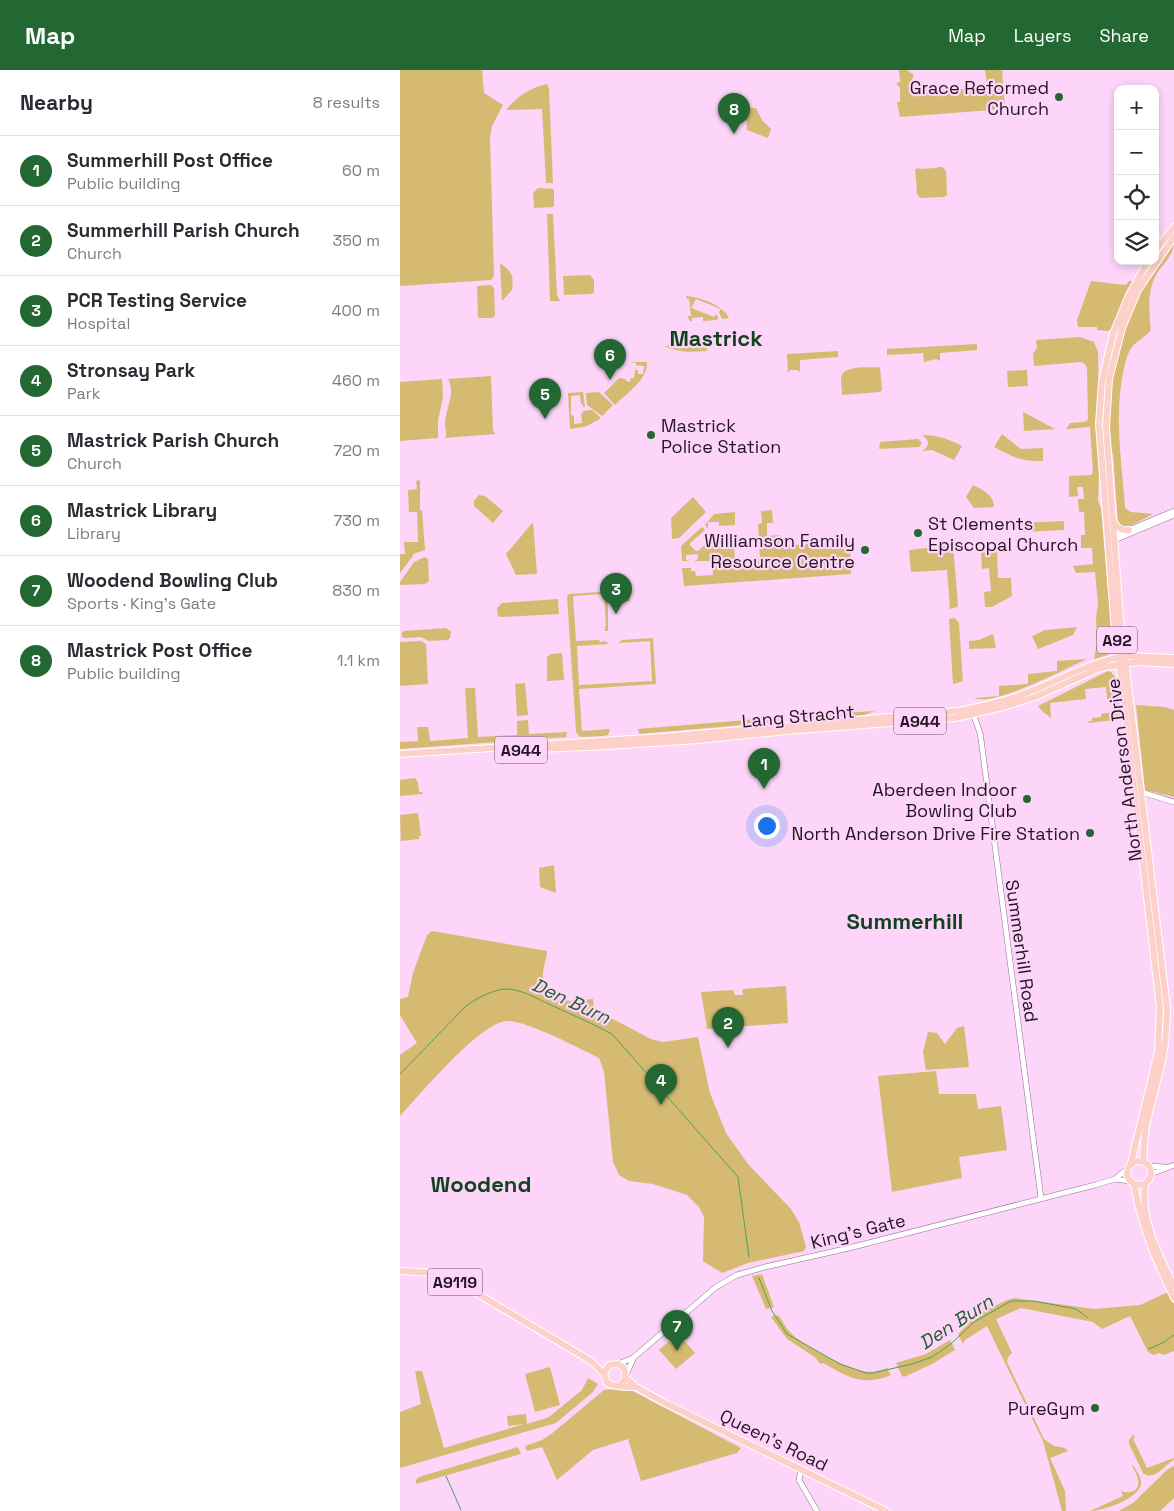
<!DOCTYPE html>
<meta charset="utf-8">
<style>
:root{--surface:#fff;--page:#f7f7f7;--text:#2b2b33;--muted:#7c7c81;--line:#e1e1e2;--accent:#236833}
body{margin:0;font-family:"Space Grotesk",sans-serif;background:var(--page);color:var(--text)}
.controls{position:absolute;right:15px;top:15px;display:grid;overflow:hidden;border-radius:10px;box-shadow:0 2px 8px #0003}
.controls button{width:45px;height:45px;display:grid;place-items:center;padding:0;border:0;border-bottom:1px solid var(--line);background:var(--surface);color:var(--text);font:25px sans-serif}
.you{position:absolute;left:366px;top:755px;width:18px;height:18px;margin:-12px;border:4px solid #fff;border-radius:50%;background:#1a73e8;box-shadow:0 0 0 8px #1a73e833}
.badge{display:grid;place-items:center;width:32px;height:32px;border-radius:50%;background:var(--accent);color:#fff;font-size:16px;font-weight:700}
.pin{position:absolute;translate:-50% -41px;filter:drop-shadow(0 1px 2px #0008)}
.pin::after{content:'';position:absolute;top:26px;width:18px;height:15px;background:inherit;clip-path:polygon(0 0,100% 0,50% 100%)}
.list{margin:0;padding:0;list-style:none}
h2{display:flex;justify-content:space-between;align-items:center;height:65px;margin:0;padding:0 20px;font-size:21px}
h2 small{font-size:16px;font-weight:400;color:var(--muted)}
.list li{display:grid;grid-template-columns:32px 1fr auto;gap:15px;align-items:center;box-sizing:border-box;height:70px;padding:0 20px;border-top:1px solid var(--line)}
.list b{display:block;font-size:19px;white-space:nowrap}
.list p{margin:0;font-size:16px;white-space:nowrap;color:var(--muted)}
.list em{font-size:16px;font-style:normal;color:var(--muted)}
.icon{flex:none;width:28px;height:28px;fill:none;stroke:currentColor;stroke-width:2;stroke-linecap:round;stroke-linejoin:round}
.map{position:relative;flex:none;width:774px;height:1441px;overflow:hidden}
header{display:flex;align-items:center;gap:30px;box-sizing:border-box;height:70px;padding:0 25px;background:var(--accent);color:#fff}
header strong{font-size:24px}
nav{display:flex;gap:28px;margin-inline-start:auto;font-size:18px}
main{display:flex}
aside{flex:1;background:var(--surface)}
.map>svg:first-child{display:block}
</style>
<header>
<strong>Map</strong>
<nav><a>Map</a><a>Layers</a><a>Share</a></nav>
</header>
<main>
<aside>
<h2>Nearby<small>8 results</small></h2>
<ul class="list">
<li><span class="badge">1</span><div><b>Summerhill Post Office</b><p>Public building</p></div><em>60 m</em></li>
<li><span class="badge">2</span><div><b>Summerhill Parish Church</b><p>Church</p></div><em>350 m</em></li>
<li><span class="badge">3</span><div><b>PCR Testing Service</b><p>Hospital</p></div><em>400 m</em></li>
<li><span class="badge">4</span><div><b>Stronsay Park</b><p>Park</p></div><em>460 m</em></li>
<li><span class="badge">5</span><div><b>Mastrick Parish Church</b><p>Church</p></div><em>720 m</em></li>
<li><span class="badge">6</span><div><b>Mastrick Library</b><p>Library</p></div><em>730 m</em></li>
<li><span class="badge">7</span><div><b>Woodend Bowling Club</b><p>Sports · King's Gate</p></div><em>830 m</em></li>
<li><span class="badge">8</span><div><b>Mastrick Post Office</b><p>Public building</p></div><em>1.1 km</em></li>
</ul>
</aside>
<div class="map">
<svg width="774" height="1441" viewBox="0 0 774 1441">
<rect width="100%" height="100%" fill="#fcd5f9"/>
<path fill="#d7ba72" d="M0,0h82l2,23 19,12 -11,21 -2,12 4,138 -3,4 -91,6z
M499,0h8l7,5 -5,14 1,5 4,-2 67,-4v-4h6l-2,-14h17l3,39 -105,8 -3,-15h3v-14l-4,-5 4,-1z
M147,14l2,4 4,95h-7l-4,-74 -36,1c10,-13 24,-22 41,-26z
M346,38h10l6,12 9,9 -3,9 -21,-8z
M538,97h4l4,4 1,24 -3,2 -24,1 -4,-6 1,-2 -2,-20 3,-2 2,1 16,-1z
M138,118l16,1v17l-1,1 -19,1 -1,-15z
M147,144h6l4,81 3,6h-10z
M774,171c0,15 -11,22 -18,34 -9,17 -7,37 -5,55 -6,8 -16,11 -21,20 -4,7 -5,15 -7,23 -9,44 -1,90 2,135l6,4 22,2 -25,13 -5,1 -5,-4 -5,-69c-6,-17 -4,-32 -3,-49 2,-41 13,-85 34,-120 9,-16 20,-30 30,-45z
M100,193c12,9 14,12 12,27l-10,11z
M190,205l4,5v13l-4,1 -26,1 -1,-19z
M691,211l35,4 3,-4h4l-20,47 -5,3 -11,-1v-3h-19l-1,-7z
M91,215l3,3 1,28 -3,2h-13l-1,-2 -1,-30z
M286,226c14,1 37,9 43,22l-7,1 -3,-7 2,-3 -25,-10 -5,9 23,9 1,-2h2l1,2 -1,3 -14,1v-4l-11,1v3h-2l-3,-5h4l-2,-17 -3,-1z
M680,267l14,5 4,10 2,126h-1l-1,23 3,7 12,139 -5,8 -14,4 3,-15 -1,-26 2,-15 -3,-31 -19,1 -3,-7 20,-2 -1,-16h-11v-13h4l-1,-23h-5l-1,-13h6l-1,-12h-6l1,9 -9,1v-21l22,-1 2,-3 -3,-45 -24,2 4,-6 14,-1 4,-2 -1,-51 -2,-5 -4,-2 -47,4 -1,-13 4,-5 -1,-8z
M307,273v8c-15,1 -28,2 -43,-5z
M577,274v6l-37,3v8l-4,-2 -12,3 -1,-9 -36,2v-6z
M438,281v6l-38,3v12l-3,-2h-7l-2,3 -1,-19z
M230,292h17c1,17 -20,31 -32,43l-11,-12 15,-15 7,1v2l4,1 1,-4h3l1,-8h3v4h5l1,-8 -8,-1v-2z
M479,297l1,1 2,22 -2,2 -38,3c0,-6 -1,-12 -1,-17 2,-14 28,-10 38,-11z
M627,300l1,16 -20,1 -1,-16z
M91,306l2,54 2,4 -50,4c2,-5 0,-10 0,-16 1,-14 11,-30 3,-43z
M42,309l1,18 -5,24v17l-38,3v-59z
M183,322l2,15h-2v-3h-2l-1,-9 -9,1v19l3,1v8l8,-1 -1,-10h2v-2l9,-1 9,8 -14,8 -17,3 -2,-36z
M199,322l14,13 -11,11 -15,-11 -1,-12z
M623,342l32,17 -31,2z
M602,364l19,15 22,-1v13c-21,1 -30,-4 -49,-14z
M522,365c16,0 26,4 40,11l-8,14 -22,-10 -10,1c8,-5 8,-11 0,-16z
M518,369l4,4 -3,4 -40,2 1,-7z
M20,410v30h2l3,40 -12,4v2l-13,17v-19h5l-1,-12h14l-1,-30h-8l-1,-22 9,-1 -1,-8z
M573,415c10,5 21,10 21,22l-20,1 -8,-11z
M79,425l6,1 18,15 -10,12 -19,-17v-5z
M293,427l13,15 -27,26 -7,1 -1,-21z
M372,440l1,13h-6v13l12,-1v11l71,-5 1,33 -167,12 -2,-18h9v3h4l1,5 17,-1 -1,-14h-18l4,-2v-5l-12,1v5l3,1h-7l-1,-15 21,-19 3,3 -16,14 7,7h2l10,-9 26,-1 1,28 20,-1v-8h5l-2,-36 4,-1 -1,-12z
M335,442v13l-16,1v-4h-11v7l-3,-4 9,-11z
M664,451v9l-42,2 -1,-9z
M133,452l4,52 -21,1 -10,-21z
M553,475l5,60 -1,2 -7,2 -3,-39 -36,2 -2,-22z
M597,481l1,27h13l1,18 -20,11h-7l-1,-15 7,-1 -2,-23 -7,1 -1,-17z
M25,487l3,2 1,22 -4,3 -25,1v-3l14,-20z
M230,520v11h-5l-4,-4 -10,1v2l-3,1v30h-3v-4l1,-1 -2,-32 -31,2 3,45 23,-1 1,2 5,-1 4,3 -32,2 2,39 73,-4 -2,-40 -32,2 4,-3 31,-2 3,46 -77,5 3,42 28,-2 -2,6 -4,1 -24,1 -4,-5 -9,-136 2,-2z
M158,529l1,15 -58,3 -3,-1 -1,-8 5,-5z
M555,548l4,5 4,58 -10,3 -4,-65z
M677,557l-4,8 -35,14 -6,-13 13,-6z
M46,558l5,4 -1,6 -3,2 -18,1 -8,-4 -16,1 -3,-1v-4l2,-2z
M593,564l3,14 -27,1v-8l10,-1z
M21,571l5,3 2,40 -28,2v-44z
M162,583l2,27 -17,1v-24l4,-3z
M687,589c-20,9 -94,48 -112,39l24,-2v-10l29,-2v-10l29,-3v-10z
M708,601l3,1 5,6 5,41 -32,4 -1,-2h4v-3l9,-1v-3l12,-2 -1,-13h-5l-1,-12 -21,2 1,10 -36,4 1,15 -9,-7 -4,-5z
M125,613l3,32 -11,1 -2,-32z
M65,618h10l3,49 39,-2v-14l11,-1 1,14 38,-2 -1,5 -166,12v-7l18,-1 -1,-14h11l2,14 38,-3z
M736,635l29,2 9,3v87l-29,-7z
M475,641l-11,4 -69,5 -6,-4z
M381,647l-3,5 -139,12 -1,-5z
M15,708l3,4 1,10h4l-1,2 -22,2v-16z
M18,743l3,23h-2v3l-18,2v4l-1,-30z
M154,795l2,28 -16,-6 -1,-19z
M32,861l115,20c0,7 -4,15 -4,23 -1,33 28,27 50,25l2,18 16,1 40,21 12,3 35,-5 12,56 16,40 22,31 43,45 8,13 7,25 -2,4 -56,12 -26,10 -19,-12 1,-44 -5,-10 -12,-12 -34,-11 -24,-3 -10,-6 -6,-13 -9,-90 -5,-14c-21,-10 -71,-37 -92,-37 -27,1 -87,74 -107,95v-61l17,-12 -17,-28v-16l8,-2 5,-24 14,-38z
M386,916l2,37 -81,6 -6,-37 32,-2 2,5h8l-1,-5 2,-1z
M564,956l5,41 -43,3 -3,-18 5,-20 9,1 8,11 12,-16z
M536,1001l3,23h37l2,15 23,-3 6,44 -48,7 3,21 -70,14 -14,-116z
M362,1204l12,33 -8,2 -14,-33z
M768,1222l6,12v47l-10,4 -5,-2 -5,2 -6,-3 -18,-36 -28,13 -9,-7 -72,-14 -25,11 16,34 -4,4 -1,5 37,77 10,7 11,2 3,3 -18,7 15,33 1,20h-4l-19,-70 -56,-115 -22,14 -2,4 -5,-10 20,-20 29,-14 8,-2 79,11 46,-4z
M378,1245c5,6 8,14 14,19 11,12 60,37 76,38 7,0 13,-2 19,-4l4,7c-28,12 -43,2 -68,-12l-3,1 -4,-6 -29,-19 -16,-22z
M278,1263l17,20 -19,16 -17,-19z
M550,1270l5,10 -23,14 -28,13 -2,-1 -6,-13 30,-9z
M150,1297l10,38 -25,7 -10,-38z
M15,1301h7l22,77 80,-24 -16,2 -1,-10 19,-2 1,10 22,-7 33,-27 6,-12 10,6 -5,8 -37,31 -156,45v-56l21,-8z
M227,1318l114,60 -4,5 -96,28 -13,-42 -35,11 -36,30 -15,-33 -15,4 -2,-5 17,-6 8,-5 54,-45z
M734,1364l1,3 -2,2 14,29 27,-10v2c-10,5 -20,22 -31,13l-14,-29v-4z
M118,1377l3,7 -105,30v-4l3,-3z
M732,1395h1c3,5 9,13 8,19 -2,15 -39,27 -51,27l33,-15 -2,-5c8,3 19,1 17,-10 0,-5 -4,-11 -6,-16z
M774,1396v32l-14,13h-41l14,-8 35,-34z"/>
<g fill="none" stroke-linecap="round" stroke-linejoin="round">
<path stroke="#49a45b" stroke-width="1" d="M0,1004l65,-67c10,-8 25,-16 39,-18 16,-1 33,10 47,16 21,10 41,18 61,29l126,143 11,80
M359,1208l13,33 15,23 53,30 26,9h7l39,-9 20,-7 19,-13 23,-22 37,-21h23l42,8 12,9
M749,1279l15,-7 10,-7
M46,1406l15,34"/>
<g stroke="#927090" stroke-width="6">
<path id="tertiary" d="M712,467l62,-26
M712,471l62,-26
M573,642c2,10 7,17 8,27l60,459
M736,723l5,-1 33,10
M748,1096l17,1
M751,1104l23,-9
M715,1109l14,2
M218,1294l15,-6 83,-71 21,-12 28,-8 84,-19 246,-63 20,-6 12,-10
M226,1305l7,-16
M401,1400l-2,10 18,31"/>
</g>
<g stroke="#fff" stroke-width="8">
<path id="primary" d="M755,181l19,-24
M713,450c3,8 8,11 16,10
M117,680l91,-4 90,-6 88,-9 169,-13 48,-11 32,-10 65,-29 38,-6 36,2
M0,684l262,-17 297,-26c25,-5 52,-11 75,-21 30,-13 59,-28 91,-34l49,2
M727 1103a12 12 0 1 1 24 0a12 12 0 1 1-24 0Z
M744,1092c-3,-30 8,-59 15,-88 6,-22 8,-44 8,-66l-47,-390 -14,-192 3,-47 13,-51 16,-38 36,-53
M731,1093l27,-111 2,-45 -46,-388 -15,-195 3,-43 11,-47 16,-39 19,-34
M745,1114c-5,36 14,71 29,102
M734,1115c8,43 21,74 40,113
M0,1201l34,2 27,11 130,77 13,13
M226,1308l10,9 27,15 223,109
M220,1315l6,-7 -2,-10 -6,-4 -9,1 -5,9 3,9c8,5 20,3 29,4"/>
</g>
<use href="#tertiary" stroke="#fff" stroke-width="5"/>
<use href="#primary" stroke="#fdd0ca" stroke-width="6"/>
</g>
<g fill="#236833" stroke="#fcd5f9" stroke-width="2">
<circle cx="659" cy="27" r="5"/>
<circle cx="251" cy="365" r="5"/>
<circle cx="518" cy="463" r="5"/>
<circle cx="465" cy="480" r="5"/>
<circle cx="627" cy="729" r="5"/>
<circle cx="690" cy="763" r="5"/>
<circle cx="695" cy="1338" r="5"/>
</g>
<g text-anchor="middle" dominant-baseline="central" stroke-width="4.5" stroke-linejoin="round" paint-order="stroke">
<g fill="#fcd5f9" stroke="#644f62" stroke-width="1">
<rect x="697" y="556.5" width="40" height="27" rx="4"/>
<rect x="494" y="637.5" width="52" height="27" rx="4"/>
<rect x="95" y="666.5" width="52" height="27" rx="4"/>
<rect x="27.5" y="1198.5" width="55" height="27" rx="4"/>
</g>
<g font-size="16" font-weight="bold" fill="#231522">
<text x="717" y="570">A92</text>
<text x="520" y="651">A944</text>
<text x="121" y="680">A944</text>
<text x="55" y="1212">A9119</text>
</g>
<g font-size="18" fill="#231522" stroke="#fcd5f9" text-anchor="end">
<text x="649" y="17">Grace Reformed<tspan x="649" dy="21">Church</tspan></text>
<text x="261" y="355" text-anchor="start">Mastrick<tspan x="261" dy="21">Police Station</tspan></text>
<text x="528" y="453" text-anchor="start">St Clements<tspan x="528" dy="21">Episcopal Church</tspan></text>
<text x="455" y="470">Williamson Family<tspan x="455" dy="21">Resource Centre</tspan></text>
<text x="617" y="719">Aberdeen Indoor<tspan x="617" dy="21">Bowling Club</tspan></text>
<text x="680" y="763">North Anderson Drive Fire Station</text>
<text x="685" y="1338">PureGym</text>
</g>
<g font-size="18" fill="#231522" stroke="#fcd5f9">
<text transform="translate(398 646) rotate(-5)">Lang Stracht</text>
<text transform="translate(724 700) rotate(-97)">North Anderson Drive</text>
<text transform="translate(622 881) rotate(82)">Summerhill Road</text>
<text transform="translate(458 1161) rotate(-14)">King's Gate</text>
<text transform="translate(374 1370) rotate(26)">Queen's Road</text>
</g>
<g font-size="19" font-style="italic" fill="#205e2e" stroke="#fcd5f9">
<text transform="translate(171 931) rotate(25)">Den Burn</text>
<text transform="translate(556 1252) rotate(-33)">Den Burn</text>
</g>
<g font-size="22" font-weight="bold" fill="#13421e" stroke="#fcd5f9">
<text x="316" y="268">Mastrick</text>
<text x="505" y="851">Summerhill</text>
<text x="81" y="1114">Woodend</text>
</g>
</g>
</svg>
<div class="controls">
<button>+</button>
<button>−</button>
<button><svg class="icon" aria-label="locate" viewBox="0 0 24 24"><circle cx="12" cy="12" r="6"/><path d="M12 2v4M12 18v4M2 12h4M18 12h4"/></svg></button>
<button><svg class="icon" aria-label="layers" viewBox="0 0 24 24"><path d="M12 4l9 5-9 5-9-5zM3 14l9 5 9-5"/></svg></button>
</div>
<div class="you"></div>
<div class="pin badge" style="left:364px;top:719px">1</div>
<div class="pin badge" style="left:328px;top:978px">2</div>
<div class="pin badge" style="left:216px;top:544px">3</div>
<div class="pin badge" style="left:261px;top:1035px">4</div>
<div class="pin badge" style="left:145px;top:349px">5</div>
<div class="pin badge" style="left:210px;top:310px">6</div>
<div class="pin badge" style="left:277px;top:1281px">7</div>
<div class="pin badge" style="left:334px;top:64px">8</div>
</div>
</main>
